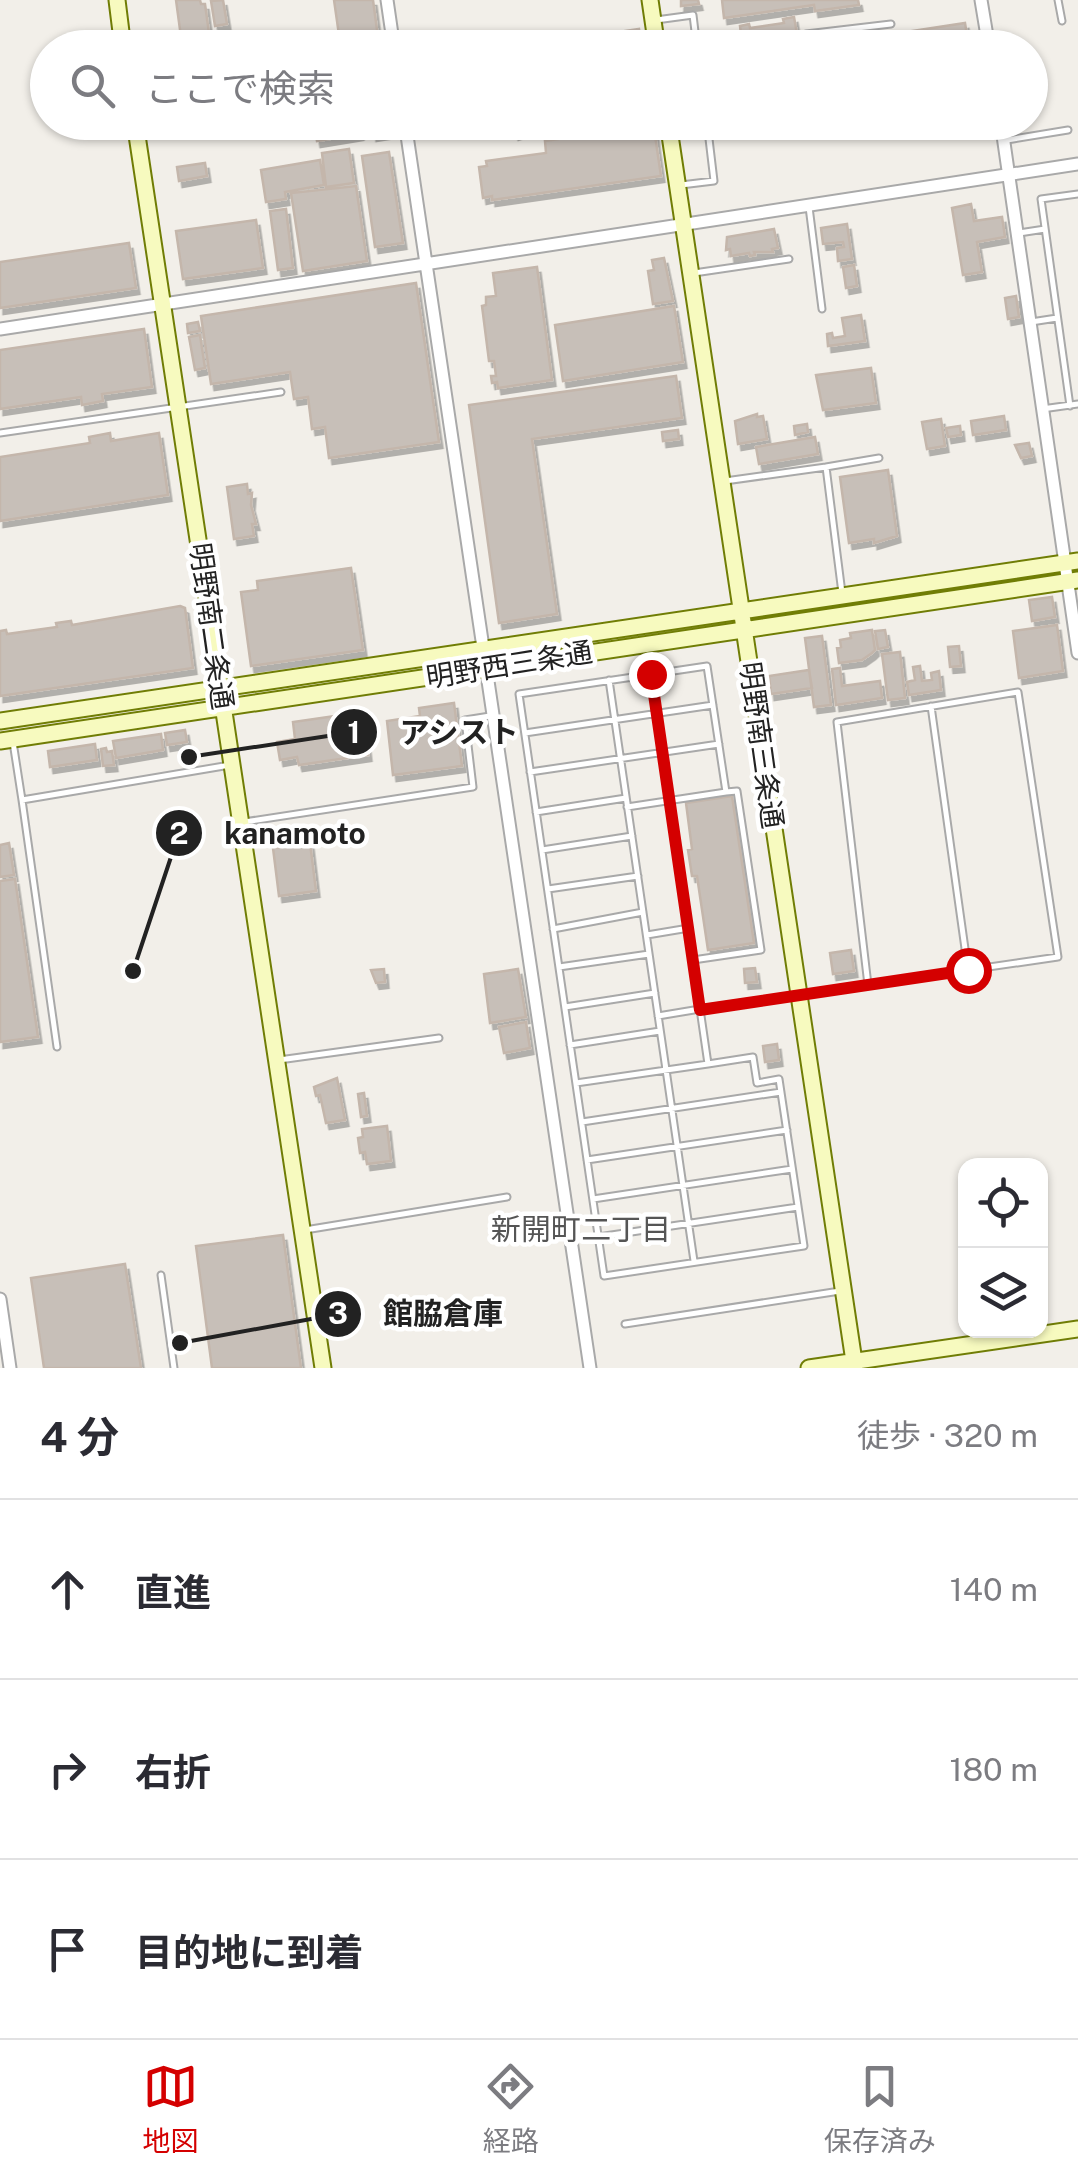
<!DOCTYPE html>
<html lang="ja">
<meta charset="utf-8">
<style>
:root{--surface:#fff;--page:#f2f2f3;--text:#2b2b33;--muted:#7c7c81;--line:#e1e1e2;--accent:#d40000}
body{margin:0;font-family:"Public Sans","Noto Sans JP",sans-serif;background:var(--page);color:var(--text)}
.controls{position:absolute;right:30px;bottom:30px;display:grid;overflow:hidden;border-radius:20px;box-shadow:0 2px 8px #0004}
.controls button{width:90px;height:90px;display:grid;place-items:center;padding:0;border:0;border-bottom:2px solid var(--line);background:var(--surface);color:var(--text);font:50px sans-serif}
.stop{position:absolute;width:30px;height:30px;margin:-22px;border:8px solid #d40000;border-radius:50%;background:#fff}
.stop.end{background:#d40000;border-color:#fff;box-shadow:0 2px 10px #0008}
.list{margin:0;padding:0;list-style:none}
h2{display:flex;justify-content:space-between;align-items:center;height:130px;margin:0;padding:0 40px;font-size:42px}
h2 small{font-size:32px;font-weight:400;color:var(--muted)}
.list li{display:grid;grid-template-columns:65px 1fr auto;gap:30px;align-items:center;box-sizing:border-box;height:180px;padding:0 40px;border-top:2px solid var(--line)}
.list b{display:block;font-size:38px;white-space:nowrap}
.list em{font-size:32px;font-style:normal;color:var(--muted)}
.icon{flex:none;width:55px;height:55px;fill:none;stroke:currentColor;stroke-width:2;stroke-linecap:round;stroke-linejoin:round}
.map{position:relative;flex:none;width:1078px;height:1368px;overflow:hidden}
.search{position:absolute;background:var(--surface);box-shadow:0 2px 8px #0004;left:30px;right:30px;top:30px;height:110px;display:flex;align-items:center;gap:25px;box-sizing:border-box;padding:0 35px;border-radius:55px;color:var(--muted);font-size:38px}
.sheet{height:670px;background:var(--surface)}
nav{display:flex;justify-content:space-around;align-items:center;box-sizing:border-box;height:140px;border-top:2px solid var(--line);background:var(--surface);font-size:28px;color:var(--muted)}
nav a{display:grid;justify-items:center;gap:5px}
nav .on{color:var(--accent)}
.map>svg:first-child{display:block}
</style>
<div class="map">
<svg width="1078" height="1368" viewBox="0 0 1078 1368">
<defs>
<filter id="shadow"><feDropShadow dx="3.5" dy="6" stdDeviation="0" flood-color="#0004"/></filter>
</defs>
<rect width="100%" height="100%" fill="#f2efe9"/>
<path fill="#c7bfb8" stroke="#c4b6ab" stroke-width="2.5" filter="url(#shadow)" d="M176,0h24l1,4h4l4,29 -28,4z
M223,0l4,24 -12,2 -4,-25z
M334,0h39l6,45 -28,3 -1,-7 -10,1z
M681,0h17l1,4 -18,2z
M722,0h136l1,5 -44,6 -1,-6 -90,13z
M794,17l3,17 -46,4v3l-9,1 -2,-16 9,-2 1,4 34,-5 -1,-4z
M965,23l4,25h-67l-3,-15z
M639,29l3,19h-130z
M314,122h45l1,12 -43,7z
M362,122h23l1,11 -13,2v-5l-10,2z
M513,122h27l1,4 -26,8z
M570,122h83l8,54 -169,24v-4l-9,2 -4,-31 8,-1 -1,-5 60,-8 -1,-12 27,-4z
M349,149l5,34 -28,4 -4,-34z
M389,152l14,91 -28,4 -13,-91z
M320,160l4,25 -39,7 1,7 -20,3 -5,-32z
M205,163l2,13 -28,5 -2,-14z
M356,186l11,75 -64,10 -12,-78z
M971,204l3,17 28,-4 3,20 -28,5 5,30 -19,3 -11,-67z
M286,209l7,59 -15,2 -8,-59z
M256,220l7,48 -80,11 -7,-48z
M847,224l5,35 -14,2 -1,-13 7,-1 -1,-5 -20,2 -2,-16z
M774,229l4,19 -6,1 1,3h-19l1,3 -5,1 -1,-3 -18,3 -1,-7 -4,1 1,-13z
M129,243l7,45 -136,20v-46z
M664,258l9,43 -20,3 -5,-33 6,-1 -2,-10z
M854,265l3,21 -11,2 -3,-21z
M537,267l15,113 -54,8 -1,-6 -5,1 -1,-7h5l-2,-15h-5l-7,-55 4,-1v-8l10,-1 -3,-23z
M416,283l23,159 -110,16 -4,-31 -13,2 -4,-32 -14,2 -4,-27 -79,12 -10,-68z
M1016,296l3,21 -11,2 -3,-21z
M674,306l9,56 -120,19 -8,-56z
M861,315l4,26 -37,5 -1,-12 5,-1 1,5 12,-2 -3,-18z
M198,322l2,9 -12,2 -1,-9z
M144,329l8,58 -50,7 1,7 -21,4 -1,-8 -81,12v-59z
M200,335l5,33 -10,2 -6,-33z
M871,368l5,35 -53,7 -7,-35z
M676,376l6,42 -150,21 25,175 -58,9 -30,-218z
M757,414v3l6,-1 4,23 -29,5 -3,-23z
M1004,416l2,14 -33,5 -2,-14z
M941,419l4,27 -18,3 -5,-27z
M807,424l1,8 -13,3 -1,-9z
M960,426l1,9 -13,2 -2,-9z
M678,430l1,9 -16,2 -1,-9z
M110,433l1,8 48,-8 9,62 -168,26v-64l90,-14 -1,-6z
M815,437l3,17 -59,10 -3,-17z
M1029,443l3,13 -11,2 -6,-13z
M888,470l9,66 -23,7v-4l-25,4 -9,-66z
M247,484l1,10 4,-1 -1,12 5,19h-4l2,12 -20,3 -7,-52z
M351,568l12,82 -112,16 -10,-74 17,-2 -1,-9z
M1052,597l3,20 -23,4 -3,-21z
M180,606l5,2 8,60 -193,28v-65l6,-1 1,4 50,-7 -1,-4 15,-2 1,4z
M1057,625l6,46 -44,7 -6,-47z
M872,630l3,20 -3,3 -10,7 -23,3 -2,-15 4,-1 -1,-7 11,-2 -1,-5z
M885,630l3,17 -10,2 -3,-18z
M822,636l9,69 -17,2 -9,-69z
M959,646l2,20 -11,1 -2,-20z
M900,652l5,46 -17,2 -6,-46z
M920,666l2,15 10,-1 -1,-7 8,-2 2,19 -32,5 -2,-13 8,-2 -2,-13z
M840,668l2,18 38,-5 2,17 -46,7 -4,-36z
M809,670l3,18 -41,6 -2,-18z
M454,703l8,63 -69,9 -6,-54 33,-5 -1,-8z
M363,712l5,43 -69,10 -2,-8 -17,3 -3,-18 18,-3 -2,-17z
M185,730l2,12 -20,3 -2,-12z
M161,734l2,16 -47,8 -3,-17z
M95,744l2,16 -47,7 -2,-16z
M106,748l1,4 5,-1 2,14 -11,1 -2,-17z
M732,796l22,147 -46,7 -11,-74h-5l-4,-26 4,-1 -6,-46z
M9,843l5,32 -14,2v-32z
M310,843l6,48 -37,5 -6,-48z
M15,879l23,158 -38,5v-161z
M851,950l3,21 -21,3 -3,-21z
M755,968l2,14 -12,1 -1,-14z
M384,969l1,13 -9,1 -5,-13z
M518,969l8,48 -36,6 -6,-49z
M526,1022l4,26 -26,5 -5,-26z
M777,1044l2,16 -14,2 -2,-16z
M337,1078l8,42 -19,3 -6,-28 -4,1 -2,-9z
M364,1093l3,23 -6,1 -3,-23z
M387,1126l4,35 -24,3 -2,-12 -5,1 -2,-15 5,-1 -1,-8z
M283,1235l18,133h-89l-16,-122z
M125,1264l16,104h-97l-13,-90z"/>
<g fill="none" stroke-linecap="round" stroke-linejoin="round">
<g stroke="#a9a9a9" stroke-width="9">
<path id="lane" d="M1058,0l4,21
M656,20l37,-5 4,33
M807,48l-1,-14 85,-10
M1007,140l61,-10
M681,185l33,-4 -7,-59
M809,207l13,102
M1019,233l26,-4
M694,273l95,-14
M1031,322l26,-4
M1070,406l-29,-207 37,-5
M1042,409l36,-5
M0,433l281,-41
M826,467l53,-9
M725,481l101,-14 16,126
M651,674l49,335c120,-18 239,-35 358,-52l-40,-265 -181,30 31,263
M609,680l85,581
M931,706l37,264
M525,733l188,-28
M13,742l9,58 208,-35
M530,772l189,-28
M22,800l35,247
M627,807l99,-15 -19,-126 -188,28 85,582 200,-30 -25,-167 -22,4 -4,-26 -45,7 -8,-55 -42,7
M536,812l90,-14
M244,822l229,-35 -8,-67 25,-4
M542,850l90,-14
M548,889l90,-13
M553,929l90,-17
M647,935l42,-7
M693,960l68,-10 -24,-159 -11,1
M559,967l90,-13
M565,1007l90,-14
M570,1045l90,-14
M279,1060l160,-22
M576,1083l132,-19
M582,1122l199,-30
M587,1160l200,-30
M593,1199l199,-30
M305,1230l202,-33
M598,1237l200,-30
M161,1275l13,93
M625,1324l215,-33"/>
</g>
<g stroke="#a9a9a9" stroke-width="15">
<path id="street" d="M387,0l7,48
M981,0l8,48
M405,122l185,1246
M1001,122l77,531
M0,329l1078,-165
M0,1299l10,69"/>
</g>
<g stroke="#707d05" stroke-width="19">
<path id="secondary" d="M117,0l6,48
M650,0l7,48
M135,122l188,1246
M668,122l187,1246
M0,721l1078,-160
M0,741l1078,-161
M809,1368l269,-39"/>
</g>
<use href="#lane" stroke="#fff" stroke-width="5"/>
<use href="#street" stroke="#fff" stroke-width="11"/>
<use href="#secondary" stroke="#f7fabf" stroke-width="15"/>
</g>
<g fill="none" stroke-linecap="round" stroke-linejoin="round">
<path stroke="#d40000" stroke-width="12" d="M651,674l49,336 268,-40"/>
</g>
<g text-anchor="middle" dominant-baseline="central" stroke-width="9" stroke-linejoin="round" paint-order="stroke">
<g font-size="28" fill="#222" stroke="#fff">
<text transform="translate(212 626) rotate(82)">明野南二条通</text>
<text transform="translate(509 664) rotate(-9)">明野西三条通</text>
<text transform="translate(762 745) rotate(82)">明野南三条通</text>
</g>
<g font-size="30" fill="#555" stroke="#fff">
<text x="581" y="1229">新開町二丁目</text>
</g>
</g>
<path fill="none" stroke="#222" stroke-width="4" d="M189 757L354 732M133 971L179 833M180 1343L338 1314"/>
<g fill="#222" stroke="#fff" stroke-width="4">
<circle cx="189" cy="757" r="10"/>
<circle cx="133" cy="971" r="10"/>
<circle cx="180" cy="1343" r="10"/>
<circle cx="354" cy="732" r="25"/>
<circle cx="179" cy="833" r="25"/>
<circle cx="338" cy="1314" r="25"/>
</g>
<g font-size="30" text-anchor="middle" font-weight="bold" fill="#fff">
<text x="354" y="743">1</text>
<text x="179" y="844">2</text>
<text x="338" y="1324">3</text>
</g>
<g font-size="30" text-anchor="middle" font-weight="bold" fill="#222" stroke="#fff" stroke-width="9" stroke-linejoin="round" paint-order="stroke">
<text x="459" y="743">アシスト</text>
<text x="295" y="844">kanamoto</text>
<text x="443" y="1324">館脇倉庫</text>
</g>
</svg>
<div class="controls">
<button><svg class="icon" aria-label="locate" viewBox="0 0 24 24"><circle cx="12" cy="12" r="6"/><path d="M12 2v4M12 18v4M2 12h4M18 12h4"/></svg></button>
<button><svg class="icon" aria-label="layers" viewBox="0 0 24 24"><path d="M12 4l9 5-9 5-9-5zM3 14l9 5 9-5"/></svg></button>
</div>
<div class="stop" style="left:968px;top:970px"></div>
<div class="stop end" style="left:651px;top:674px"></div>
<div class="search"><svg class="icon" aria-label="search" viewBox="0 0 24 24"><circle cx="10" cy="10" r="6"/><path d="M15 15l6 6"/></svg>ここで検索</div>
</div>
<section class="sheet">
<h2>4 分<small>徒歩 · 320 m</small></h2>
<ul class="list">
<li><svg class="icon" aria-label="ahead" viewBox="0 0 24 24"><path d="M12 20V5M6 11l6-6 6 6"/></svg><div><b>直進</b></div><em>140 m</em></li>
<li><svg class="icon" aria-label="right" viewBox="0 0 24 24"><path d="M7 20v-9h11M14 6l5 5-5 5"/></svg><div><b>右折</b></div><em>180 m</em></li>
<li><svg class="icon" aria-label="arrive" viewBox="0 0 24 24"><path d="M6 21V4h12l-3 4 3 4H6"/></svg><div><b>目的地に到着</b></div></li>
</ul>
</section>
<nav>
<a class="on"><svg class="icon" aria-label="map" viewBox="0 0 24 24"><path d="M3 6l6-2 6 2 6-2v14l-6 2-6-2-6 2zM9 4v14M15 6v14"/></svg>地図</a>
<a><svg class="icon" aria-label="directions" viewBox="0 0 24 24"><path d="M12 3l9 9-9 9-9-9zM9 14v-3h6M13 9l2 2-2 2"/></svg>経路</a>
<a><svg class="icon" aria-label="saved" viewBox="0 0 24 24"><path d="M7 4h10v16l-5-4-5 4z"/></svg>保存済み</a>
</nav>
